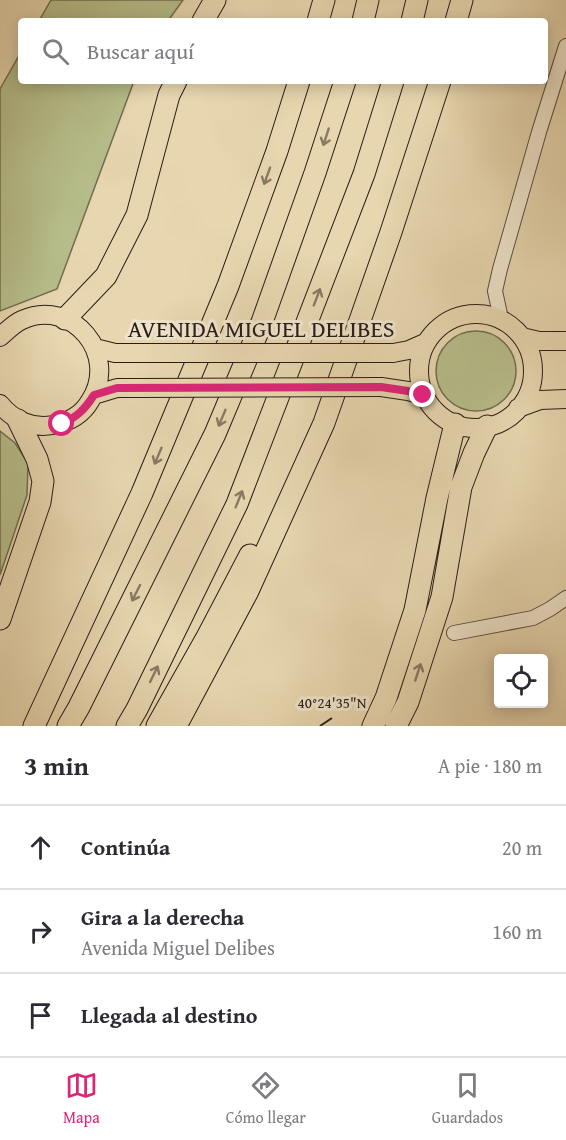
<!DOCTYPE html>
<html lang="es">
<meta charset="utf-8">
<style>
:root{--surface:#fff;--page:#f2f2f3;--text:#2b2b33;--muted:#7c7c81;--line:#e1e1e2;--accent:#db2777}
body{margin:0;font-family:"Gentium Book Plus",serif;background:var(--page);color:var(--text)}
.controls{position:absolute;right:18px;bottom:18px;display:grid;overflow:hidden;border-radius:6px;box-shadow:0 3px 15px #0003}
.controls button{width:54px;height:54px;display:grid;place-items:center;padding:0;border:0;border-bottom:2px solid var(--line);background:var(--surface);color:var(--text);font:30px sans-serif}
.stop{position:absolute;width:18px;height:18px;margin:-14px;border:4px solid #db2777;border-radius:50%;background:#fff}
.stop.end{background:#db2777;border-color:#fff;box-shadow:0 2px 6px #0008}
.list{margin:0;padding:0;list-style:none}
h2{display:flex;justify-content:space-between;align-items:center;height:78px;margin:0;padding:0 24px;font-size:26px}
h2 small{font-size:20px;font-weight:400;color:var(--muted)}
.list li{display:grid;grid-template-columns:39px 1fr auto;gap:18px;align-items:center;box-sizing:border-box;height:84px;padding:0 24px;border-top:2px solid var(--line)}
.list b{display:block;font-size:22px;white-space:nowrap}
.list p{margin:0;font-size:20px;white-space:nowrap;color:var(--muted)}
.list em{font-size:20px;font-style:normal;color:var(--muted)}
.icon{flex:none;width:33px;height:33px;fill:none;stroke:currentColor;stroke-width:2;stroke-linecap:round;stroke-linejoin:round}
.map{position:relative;flex:none;width:566px;height:726px;overflow:hidden}
.search{position:absolute;background:var(--surface);box-shadow:0 3px 15px #0003;left:18px;right:18px;top:18px;height:66px;display:flex;align-items:center;gap:15px;box-sizing:border-box;padding:0 21px;border-radius:6px;color:var(--muted);font-size:22px}
.sheet{height:330px;background:var(--surface)}
nav{display:flex;justify-content:space-around;align-items:center;box-sizing:border-box;height:84px;border-top:2px solid var(--line);background:var(--surface);font-size:16px;color:var(--muted)}
nav a{display:grid;justify-items:center;gap:3px}
nav .on{color:var(--accent)}
.map>svg:first-child{display:block}
</style>
<div class="map">
<svg width="566" height="726" viewBox="0 0 566 726">
<rect width="100%" height="100%" fill="#e7d6af"/>
<filter id="stains"><feTurbulence type="fractalNoise" baseFrequency=".00333" numOctaves="4"/><feColorMatrix values="0 0 0 0 .2 0 0 0 0 .09 0 0 0 0 .02 0 0 0 .5 -.17"/></filter>
<radialGradient id="worn" r=".72"><stop offset=".6" stop-color="#630" stop-opacity="0"/><stop offset="1" stop-color="#630" stop-opacity=".3"/></radialGradient>
<path fill="#b6bd8a" stroke="#706d51" stroke-width="1.5" d="M51,0h132l-15,21h-129z
M21,52v29h113l-77,208 -57,22v-222z
M436 371a40 40 0 1 1 80 0a40 40 0 1 1-80 0Z
M0,431l15,12 13,20 -1,32 -27,80z"/>
<g fill="none" stroke-linecap="round" stroke-linejoin="round">
<g stroke="#584b3e" stroke-width="16">
<path id="minor" d="M501,319l-6,-28 5,-22 39,-137 27,-86
M454,633l79,-15 17,-9 16,-11"/>
</g>
<g stroke="#291d18" stroke-width="20">
<path id="major" d="M419 371a57 57 0 1 1 114 0a57 57 0 1 1-114 0Z
M0,337c7,-6 13,-13 22,-17 50,-23 98,35 68,81 -8,14 -21,21 -37,24 -21,4 -40,-5 -53,-21
M522,337l17,4h27
M95,348l20,5h39
M393,353l16,-3 16,-7
M381,387l27,4 15,4
M94,395l23,-7h22
M518,408l22,-8 26,-1"/>
</g>
<g stroke="#291d18" stroke-width="23">
<path id="highway" d="M203,21l12,-21
M318,21l6,-21
M363,21l5,-21
M412,21l5,-21
M456,21l6,-21
M65,319l41,-43 31,-61 32,-120 7,-14
M0,619l40,-117 3,-21 -6,-22 -19,-39
M34,726l108,-233 86,-207 49,-135 22,-70
M68,726l11,-19 136,-273 47,-112 53,-149 30,-92
M127,726l10,-17 100,-205 127,-330 29,-93
M157,726l49,-87 44,-84
M176,726l72,-135 76,-168 67,-191 49,-151
M373,726l13,-28 29,-88 22,-112 18,-74
M396,726l12,-24 34,-105 19,-110 13,-34 13,-27"/>
</g>
<use href="#minor" stroke="#efe4cb" stroke-width="14"/>
<use href="#major" stroke="#e7d6af" stroke-width="18"/>
<use href="#highway" stroke="#e7d6af" stroke-width="21"/>
<g stroke="#291d18" stroke-width="20" stroke-linecap="butt">
<path id="major-bridge" d="M154,353h239
M139,388l242,-1"/>
</g>
<use href="#major-bridge" stroke="#e7d6af" stroke-width="18"/>
</g>
<defs><path id="oneway-shaft" d="M-6 0H5M1.5-3L5.5 0L1.5 3" fill="none" stroke-width="1.6" stroke-linecap="round" stroke-linejoin="round" transform="scale(1.5)"/></defs>
<g stroke="#887a64">
<use href="#oneway-shaft" transform="translate(326 137) rotate(108)"/>
<use href="#oneway-shaft" transform="translate(267 176) rotate(110)"/>
<use href="#oneway-shaft" transform="translate(317 297) rotate(-69)"/>
<use href="#oneway-shaft" transform="translate(222 418) rotate(113)"/>
<use href="#oneway-shaft" transform="translate(158 456) rotate(113)"/>
<use href="#oneway-shaft" transform="translate(239 499) rotate(-68)"/>
<use href="#oneway-shaft" transform="translate(136 593) rotate(117)"/>
<use href="#oneway-shaft" transform="translate(418 672) rotate(-72)"/>
<use href="#oneway-shaft" transform="translate(154 674) rotate(-64)"/>
</g>
<g fill="none" stroke-linecap="round" stroke-linejoin="round">
<path stroke="#db2777" stroke-width="8" d="M62,424c15,-7 23,-15 32,-29l23,-7 264,-1 27,4 15,4"/>
</g>
<path fill="none" stroke="#291d18" stroke-width="2" d="M320,726l12,-8"/>
<g text-anchor="middle" dominant-baseline="central" stroke-width="6" stroke-linejoin="round" paint-order="stroke">
<g font-size="24" fill="#291d18" stroke="#efe4cb">
<text x="261" y="328">AVENIDA MIGUEL DELIBES</text>
</g>
</g>
<g font-size="15" text-anchor="middle" fill="#291d18" stroke="#efe4cb" stroke-width="6" stroke-linejoin="round" paint-order="stroke">
<text x="332" y="708">40°24'35"N</text>
</g>
<rect width="100%" height="100%" filter="url(#stains)"/>
<rect width="100%" height="100%" fill="url(#worn)"/>
</svg>
<div class="controls">
<button><svg class="icon" aria-label="locate" viewBox="0 0 24 24"><circle cx="12" cy="12" r="6"/><path d="M12 2v4M12 18v4M2 12h4M18 12h4"/></svg></button>
</div>
<div class="stop" style="left:62px;top:424px"></div>
<div class="stop end" style="left:423px;top:395px"></div>
<div class="search"><svg class="icon" aria-label="search" viewBox="0 0 24 24"><circle cx="10" cy="10" r="6"/><path d="M15 15l6 6"/></svg>Buscar aquí</div>
</div>
<section class="sheet">
<h2>3 min<small>A pie · 180 m</small></h2>
<ul class="list">
<li><svg class="icon" aria-label="ahead" viewBox="0 0 24 24"><path d="M12 20V5M6 11l6-6 6 6"/></svg><div><b>Continúa</b></div><em>20 m</em></li>
<li><svg class="icon" aria-label="right" viewBox="0 0 24 24"><path d="M7 20v-9h11M14 6l5 5-5 5"/></svg><div><b>Gira a la derecha</b><p>Avenida Miguel Delibes</p></div><em>160 m</em></li>
<li><svg class="icon" aria-label="arrive" viewBox="0 0 24 24"><path d="M6 21V4h12l-3 4 3 4H6"/></svg><div><b>Llegada al destino</b></div></li>
</ul>
</section>
<nav>
<a class="on"><svg class="icon" aria-label="map" viewBox="0 0 24 24"><path d="M3 6l6-2 6 2 6-2v14l-6 2-6-2-6 2zM9 4v14M15 6v14"/></svg>Mapa</a>
<a><svg class="icon" aria-label="directions" viewBox="0 0 24 24"><path d="M12 3l9 9-9 9-9-9zM9 14v-3h6M13 9l2 2-2 2"/></svg>Cómo llegar</a>
<a><svg class="icon" aria-label="saved" viewBox="0 0 24 24"><path d="M7 4h10v16l-5-4-5 4z"/></svg>Guardados</a>
</nav>
